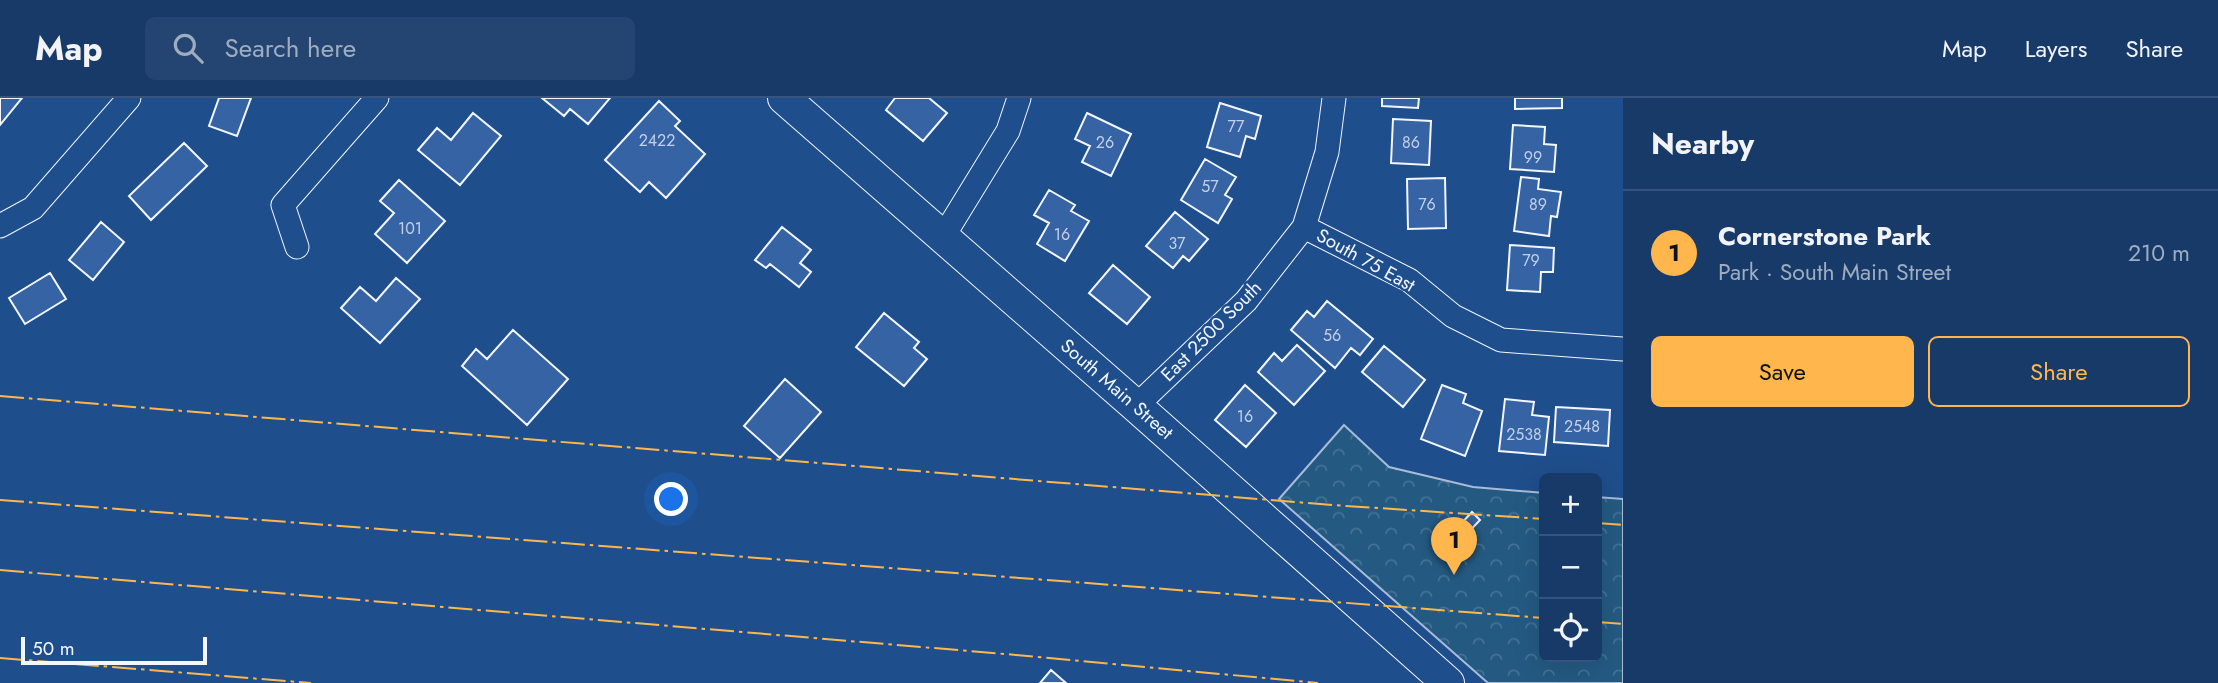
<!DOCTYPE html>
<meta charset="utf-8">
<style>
:root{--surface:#173a69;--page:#244571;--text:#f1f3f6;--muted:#9eadc0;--line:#36547d;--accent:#ffb74d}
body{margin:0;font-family:Jost,sans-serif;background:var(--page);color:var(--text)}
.controls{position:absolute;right:21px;bottom:21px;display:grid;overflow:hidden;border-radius:10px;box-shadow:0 7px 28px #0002}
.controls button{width:63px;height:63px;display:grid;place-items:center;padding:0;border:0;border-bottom:2px solid var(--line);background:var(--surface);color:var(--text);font:35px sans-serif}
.scale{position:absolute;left:21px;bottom:18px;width:186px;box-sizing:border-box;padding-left:7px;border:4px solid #f2f6ff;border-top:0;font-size:19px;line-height:24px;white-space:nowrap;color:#f2f6ff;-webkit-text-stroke:5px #1f4e8c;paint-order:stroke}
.you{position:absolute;left:672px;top:402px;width:24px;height:24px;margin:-18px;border:5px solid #fff;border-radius:50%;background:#1a73e8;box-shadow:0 0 0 10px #1a73e833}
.badge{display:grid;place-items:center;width:46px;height:46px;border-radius:50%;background:var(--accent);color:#111;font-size:23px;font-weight:700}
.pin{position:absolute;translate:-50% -58px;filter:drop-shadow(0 2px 4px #0008)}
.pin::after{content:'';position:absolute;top:37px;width:24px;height:21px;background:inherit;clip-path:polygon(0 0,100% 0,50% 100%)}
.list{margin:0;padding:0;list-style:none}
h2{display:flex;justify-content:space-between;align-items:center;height:91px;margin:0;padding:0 28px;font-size:30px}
h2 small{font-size:23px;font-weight:400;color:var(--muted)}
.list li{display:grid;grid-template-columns:46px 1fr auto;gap:21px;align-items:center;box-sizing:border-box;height:126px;padding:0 28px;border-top:2px solid var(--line)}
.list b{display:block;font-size:26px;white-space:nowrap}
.list p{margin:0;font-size:23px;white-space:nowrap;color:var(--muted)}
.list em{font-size:23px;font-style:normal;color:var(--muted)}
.actions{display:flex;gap:14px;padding:21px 28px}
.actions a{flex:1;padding:16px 0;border:2px solid var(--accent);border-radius:10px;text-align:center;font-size:24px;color:var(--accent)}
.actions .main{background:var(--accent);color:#111}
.icon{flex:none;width:38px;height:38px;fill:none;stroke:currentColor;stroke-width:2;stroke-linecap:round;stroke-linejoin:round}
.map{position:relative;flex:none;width:1623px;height:585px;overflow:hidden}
header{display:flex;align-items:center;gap:42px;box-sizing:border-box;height:98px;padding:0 35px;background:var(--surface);border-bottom:2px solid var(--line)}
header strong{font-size:33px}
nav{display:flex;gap:38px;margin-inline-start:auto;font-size:24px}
.search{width:490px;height:63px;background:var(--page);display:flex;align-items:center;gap:18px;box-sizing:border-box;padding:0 24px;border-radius:10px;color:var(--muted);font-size:26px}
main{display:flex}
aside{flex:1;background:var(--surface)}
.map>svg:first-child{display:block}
</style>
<header>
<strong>Map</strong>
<div class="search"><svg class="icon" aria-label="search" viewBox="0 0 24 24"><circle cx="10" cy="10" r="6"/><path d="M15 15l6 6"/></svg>Search here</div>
<nav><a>Map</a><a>Layers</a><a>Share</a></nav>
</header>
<main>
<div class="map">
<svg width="1623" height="585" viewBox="0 0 1623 585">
<defs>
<pattern id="forest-crowns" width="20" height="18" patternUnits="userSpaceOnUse" patternTransform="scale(1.75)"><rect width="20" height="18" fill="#245a82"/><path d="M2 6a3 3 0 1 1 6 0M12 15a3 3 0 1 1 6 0" fill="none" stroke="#447295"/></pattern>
</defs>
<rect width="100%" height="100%" fill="#1f4e8c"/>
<path fill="url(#forest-crowns)" stroke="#a8bbd7" stroke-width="2" d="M1344,327l45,42 84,20 71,6v164h53v-160l26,2v184h-135l-209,-184z"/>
<path fill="#3563a3" stroke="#f2f6ff" stroke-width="2" d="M0,0h22l-22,27z
M219,0h32l-14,38 -28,-10z
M542,0h68l-22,26 -18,-15 -6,7z
M895,0h34l18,15 -24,28 -37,-31z
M1382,0h37l-1,10 -36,-2z
M1515,0h47v10l-47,1z
M659,3l21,20 -5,5 30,28 -39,44 -17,-16 -9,10 -35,-32z
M1220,5l41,13 -6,23 -9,-3 -6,21 -33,-10z
M473,15l28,23 -41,49 -42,-35 19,-22 14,12z
M1087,15l44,21 -20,42 -29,-14 8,-16 -15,-7z
M1393,21l38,2 -2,44 -38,-2z
M1513,27l32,2 -1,17 12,1 -2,27 -44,-3z
M184,45l23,23 -56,54 -22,-24z
M1205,61l31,18 -11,18 7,4 -14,24 -37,-23z
M1521,79l18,2 -1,10 23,3 -4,25 -6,-1 -2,20 -35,-5z
M1445,80l1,50 -38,1 -1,-50z
M399,82l46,41 -38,42 -32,-29 19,-21 -14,-12z
M1049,92l26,15 -4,6 18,10 -24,40 -28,-17 12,-21 -15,-8z
M1175,114l33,27 -19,22 -6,-5 -10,12 -27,-22z
M101,124l23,20 -31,38 -24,-20z
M782,129l29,23 -11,13 11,9 -12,15 -29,-23 -4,4 -11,-8z
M1510,147l44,3 -1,24h-12l-1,20 -33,-2z
M1113,167l37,32 -23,27 -38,-31z
M50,175l16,26 -41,25 -16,-26z
M396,180l24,21 -40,44 -39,-35 19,-21 16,14z
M1327,203l46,38 -13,16 -9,-7 -16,20 -44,-38 16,-19 7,6z
M884,215l35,29 -5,6 13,11 -23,27 -48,-39z
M513,232l55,49 -41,46 -65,-59 14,-17 11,10z
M1297,247l28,26 -31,34 -36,-33 16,-19 8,8z
M1384,248l41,34 -22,27 -41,-35z
M785,281l36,33 -41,46 -36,-32z
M1245,287l31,28 -30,34 -31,-27z
M1442,287l24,9 -3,9 19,8 -17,45 -44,-17z
M1505,301l29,3 -2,13 17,2 -4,38 -46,-4z
M1556,309l54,3 -2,36 -54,-4z
M1472,414l8,8 -15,16 -8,-8z
M1051,572l15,13h-26z"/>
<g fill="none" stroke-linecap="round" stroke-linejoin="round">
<g stroke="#f2f6ff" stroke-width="25">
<path id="street" d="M0,128l33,-18 96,-110
M1304,129l105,53 44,36 48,24 122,9
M943,139l65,-106 11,-33
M297,149l-14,-42 94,-107
M1136,308l110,-105 58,-74 23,-75 7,-54"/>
</g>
<g stroke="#f2f6ff" stroke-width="34">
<path id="secondary" d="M784,0l352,308 312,277"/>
</g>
<use href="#street" stroke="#1f4e8c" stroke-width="23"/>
<use href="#secondary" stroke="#1f4e8c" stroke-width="32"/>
<path stroke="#ffb74d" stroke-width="2" stroke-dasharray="24 5 3.5 5" stroke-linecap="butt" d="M0,298l1332,109 212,14
M0,402l1544,118
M1597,425l26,2
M0,472l1005,84 313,29
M1597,524l26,2
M0,560l311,25"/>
</g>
<g text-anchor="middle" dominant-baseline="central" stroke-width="5" stroke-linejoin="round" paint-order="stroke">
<g font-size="16" fill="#c3d1e8">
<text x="1236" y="28">77</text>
<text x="657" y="42">2422</text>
<text x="1105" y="44">26</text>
<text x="1411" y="44">86</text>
<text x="1533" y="59">99</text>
<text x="1210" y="88">57</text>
<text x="1427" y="106">76</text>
<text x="1538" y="106">89</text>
<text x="410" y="130">101</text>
<text x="1062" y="136">16</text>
<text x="1177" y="145">37</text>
<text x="1531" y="162">79</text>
<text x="1332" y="237">56</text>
<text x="1245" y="318">16</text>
<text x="1582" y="328">2548</text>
<text x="1524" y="336">2538</text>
</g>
<g font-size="19" fill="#f2f6ff" stroke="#1f4e8c">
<text transform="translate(1366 162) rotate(29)">South 75 East</text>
<text transform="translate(1211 233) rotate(-45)">East 2500 South</text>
<text transform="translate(1117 291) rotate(41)">South Main Street</text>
</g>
</g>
</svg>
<div class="controls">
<button>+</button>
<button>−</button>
<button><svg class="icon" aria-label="locate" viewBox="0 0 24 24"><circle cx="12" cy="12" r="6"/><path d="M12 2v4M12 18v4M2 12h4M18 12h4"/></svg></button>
</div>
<div class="scale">50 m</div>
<div class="you"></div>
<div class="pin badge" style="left:1454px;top:477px">1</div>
</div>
<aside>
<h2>Nearby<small></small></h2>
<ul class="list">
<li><span class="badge">1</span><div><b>Cornerstone Park</b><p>Park · South Main Street</p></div><em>210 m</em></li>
</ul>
<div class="actions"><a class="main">Save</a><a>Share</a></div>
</aside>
</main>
